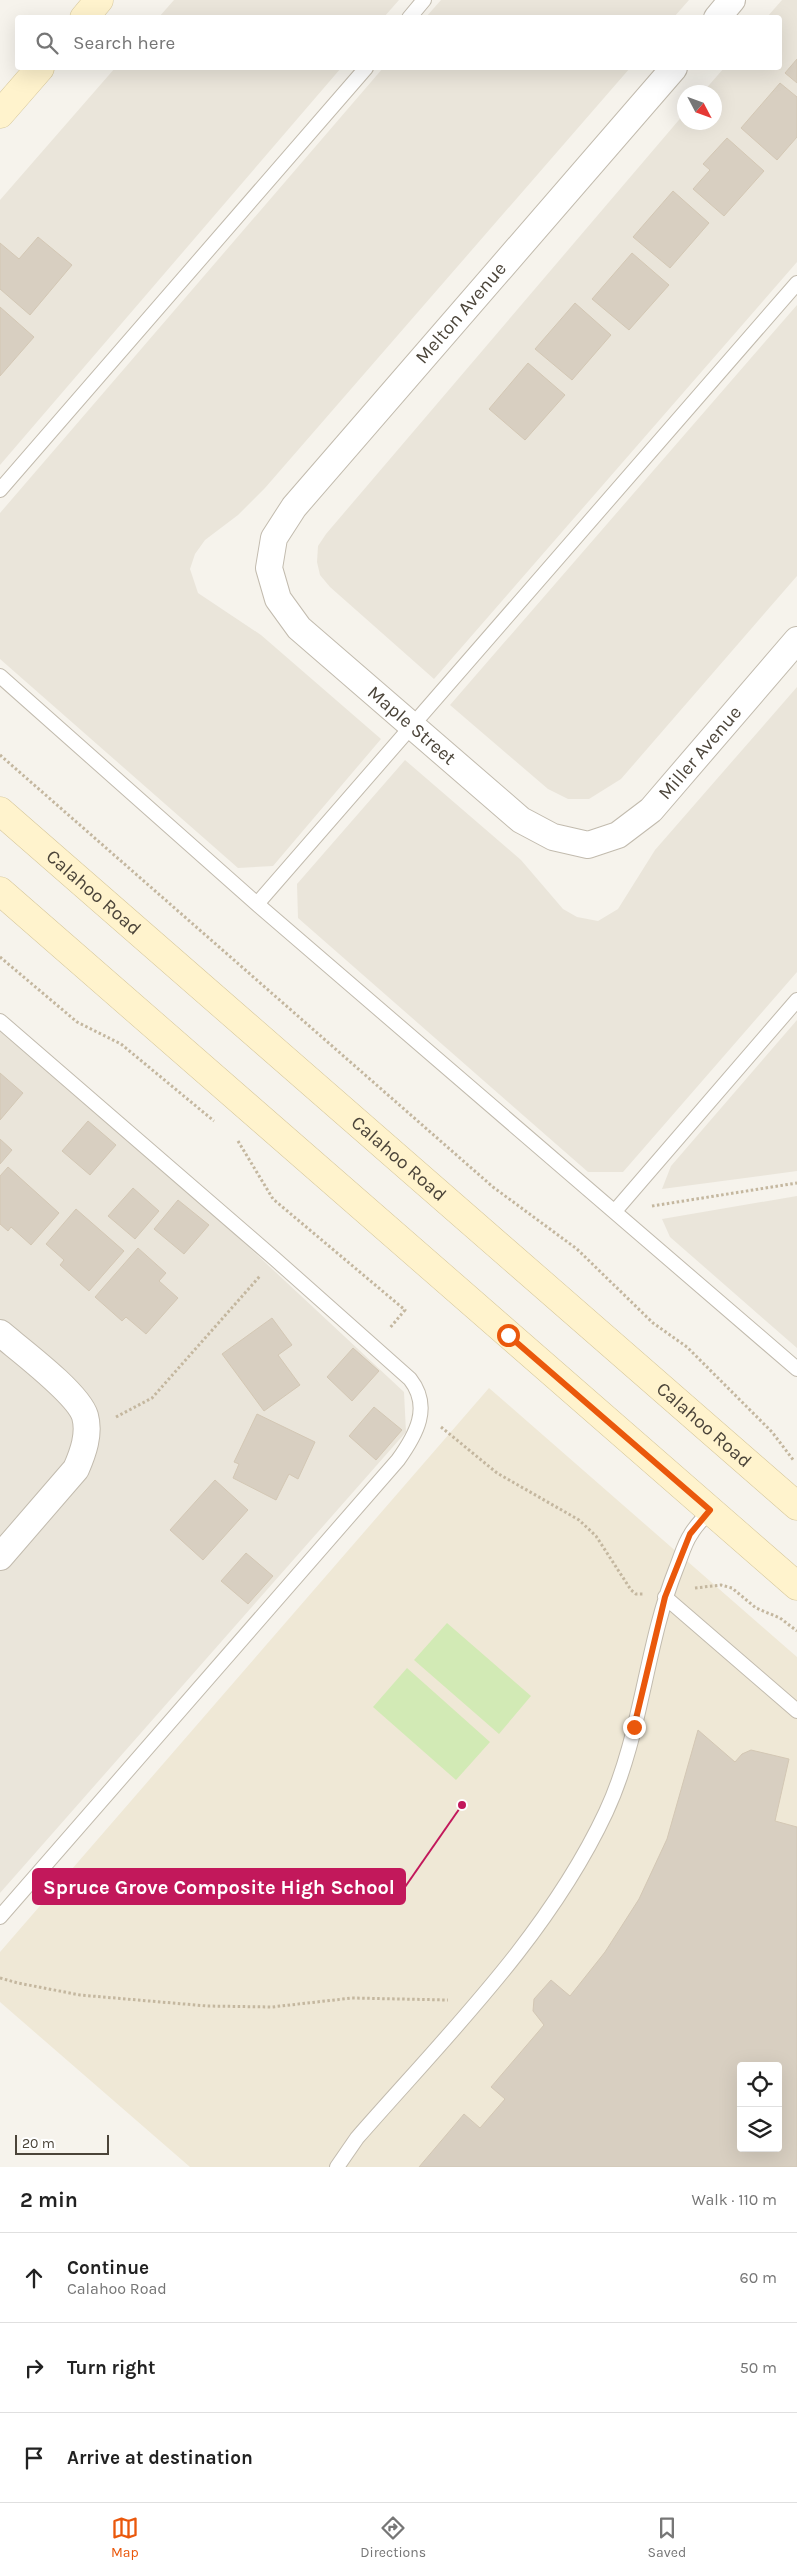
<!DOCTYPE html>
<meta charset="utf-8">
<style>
:root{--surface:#fff;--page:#f6f6f6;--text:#222;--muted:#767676;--line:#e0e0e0;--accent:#ea580c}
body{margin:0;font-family:Karla,sans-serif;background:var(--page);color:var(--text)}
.controls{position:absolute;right:15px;bottom:15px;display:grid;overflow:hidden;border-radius:5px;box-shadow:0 5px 20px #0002}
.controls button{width:45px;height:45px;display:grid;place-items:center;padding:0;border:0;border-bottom:1px solid var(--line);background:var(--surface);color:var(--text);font:25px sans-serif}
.compass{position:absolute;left:677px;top:85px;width:45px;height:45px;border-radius:50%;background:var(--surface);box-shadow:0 5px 20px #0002;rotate:131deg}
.scale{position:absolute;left:15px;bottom:12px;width:94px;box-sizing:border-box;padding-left:5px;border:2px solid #4b4439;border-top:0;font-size:14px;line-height:18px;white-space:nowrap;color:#4b4439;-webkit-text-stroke:4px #fff;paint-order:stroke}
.stop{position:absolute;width:15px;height:15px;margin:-11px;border:4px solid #ea580c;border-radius:50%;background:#fff}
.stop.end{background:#ea580c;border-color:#fff;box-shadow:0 1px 5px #0008}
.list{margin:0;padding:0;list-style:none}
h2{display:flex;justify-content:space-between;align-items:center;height:65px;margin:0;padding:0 20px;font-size:21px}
h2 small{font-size:16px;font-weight:400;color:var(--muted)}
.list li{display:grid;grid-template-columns:32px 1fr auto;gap:15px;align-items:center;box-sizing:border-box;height:90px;padding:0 20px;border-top:1px solid var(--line)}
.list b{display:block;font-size:19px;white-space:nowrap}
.list p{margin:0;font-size:16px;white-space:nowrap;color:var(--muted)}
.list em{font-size:16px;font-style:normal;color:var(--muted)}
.icon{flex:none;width:28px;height:28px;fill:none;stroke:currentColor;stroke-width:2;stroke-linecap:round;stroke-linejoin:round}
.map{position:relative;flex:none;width:797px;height:2167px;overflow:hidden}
.search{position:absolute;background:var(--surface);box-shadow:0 5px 20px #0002;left:15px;right:15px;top:15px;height:55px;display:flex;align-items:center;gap:12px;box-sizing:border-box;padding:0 18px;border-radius:5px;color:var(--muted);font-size:19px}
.sheet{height:335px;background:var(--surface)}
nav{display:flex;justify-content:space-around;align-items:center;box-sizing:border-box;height:70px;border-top:1px solid var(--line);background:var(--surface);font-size:14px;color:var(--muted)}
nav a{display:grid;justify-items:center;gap:2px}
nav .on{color:var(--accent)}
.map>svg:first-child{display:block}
</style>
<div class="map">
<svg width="797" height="2167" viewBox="0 0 797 2167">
<rect width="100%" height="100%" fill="#f6f3ec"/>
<path fill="#eae5da" d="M174,0h225l-15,17h-225z
M441,0h248l-15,17h-248z
M782,0h15v262l-363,417 -104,-92 -10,-12 -3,-13 1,-16 8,-12 358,-420v8h30v-30h-11l21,-24h56v-50l-13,-1z
M115,68h226l-341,397v-265z
M383,68h247l-365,420 -27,27 -33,25 -10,14 -5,15 8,24 63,42 120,104 -108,127 -35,2 -238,-209v-146z
M797,305v271l-176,203 -32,20h-21l-20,-10 -98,-84z
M797,687v285l-174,200h-35l-290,-254 -1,-34 108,-124 116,100 42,49 14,8 21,4 20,-12 37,-59z
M0,1015l404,377 2,40 -406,461z
M797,1020v151l-135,18 9,-23z
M797,1196v152l-127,-111 -8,-18z"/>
<path fill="#efe8d6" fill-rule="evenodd" d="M489,1388l308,269v510h-607l-190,-165v-50zM741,2066h37v82h-37z"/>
<path fill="#d2eab5" d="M447,1623l84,73 -32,38 -85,-74z
M407,1668l83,74 -34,38 -83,-73z"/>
<path fill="#d8cfc1" stroke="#d3c7b4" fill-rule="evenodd" d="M797,59v24l-12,-10z
M780,83l17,14v40l-20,23 -36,-32z
M727,138l37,33 -40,45 -31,-27 17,-19 -7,-6z
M673,191l36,32 -39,45 -37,-31z
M38,237l34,28 -42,50 -30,-26v-46l19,16z
M632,253l37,32 -40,45 -37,-31z
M575,303l36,32 -39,45 -37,-31z
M0,307l34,30 -34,39z
M528,363l37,32 -40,45 -36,-31z
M0,1073l23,20 -23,27z
M88,1121l28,24 -26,30 -28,-24z
M0,1139l12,11 -12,14z
M8,1167l51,46 -28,32 -20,-18 -3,4 -8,-7v-48z
M133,1188l26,23 -24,28 -27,-23z
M178,1200l31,25 -25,29 -30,-25z
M76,1209l48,42 -35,40 -29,-26 4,-5 -18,-16z
M138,1248l28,25 -7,8 19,17 -32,36 -20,-17 -4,4 -27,-24z
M272,1318l20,27 -14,10 22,30 -36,26 -42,-57z
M353,1348l26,23 -27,30 -25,-24z
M374,1407l28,23 -26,30 -27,-24z
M257,1414l58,28 -17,37 -9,-5 -13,26 -43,-22 6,-14 -5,-2z
M215,1480l33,30 -45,50 -33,-30z
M246,1553l27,23 -25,28 -27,-23z
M698,1730l37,32 7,-8 9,-4 38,9 -14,62 22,6v340h-378l45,-53 16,14 25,-29 -14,-12 53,-62 -11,-14 1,-12 17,-19 19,16 35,-44 34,-53 28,-60zM741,2066h37v82h-37z"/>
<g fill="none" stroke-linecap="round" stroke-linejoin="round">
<g stroke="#c2bbae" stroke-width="16">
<path id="lane" d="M409,18l15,-18
M0,490l366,-422
M0,676l257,228 540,465
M257,904l540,-621
M0,1021l275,238 135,120c22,28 6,56 -12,81l-398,457
M615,1211l182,-211
M665,1597l132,114
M337,2167l20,-29c89,-102 191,-202 249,-326 36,-77 39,-165 70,-243 5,-12 8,-25 15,-35 5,-9 13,-16 19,-24"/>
</g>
<g stroke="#c2bbae" stroke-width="28">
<g id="street">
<path d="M717,18l15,-18"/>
<path id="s1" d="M674,68l-380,439 -20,31 -5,30 9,31 21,29 222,192 32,17 35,8 30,-10 33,-25 146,-170"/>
<path d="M0,1333c20,17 78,60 85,83 5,18 -2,37 -9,53l-76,88"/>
</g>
</g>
<g stroke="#d6c79b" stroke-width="29">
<g id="secondary">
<path d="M84,18l15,-18"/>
<path d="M0,114l40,-46"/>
<path id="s2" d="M0,811l797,695"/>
<path d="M0,891l797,695"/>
</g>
</g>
<path stroke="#c4b79f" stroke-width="3" stroke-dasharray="2.5 2.5" stroke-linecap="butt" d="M0,755l493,432 84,62 76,74 34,24 85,85 22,29
M0,957l77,65 44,22 93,77
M238,1141l35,58 132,111 -16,19
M652,1206l145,-23
M116,1417l36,-19 108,-122
M441,1427l56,46 82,47 17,16 35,54 5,4h8
M695,1588l26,-3 11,3 24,20 24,10 17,13
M0,1978l18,5 62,12 127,11 65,1 80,-9 96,2"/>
<use href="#lane" stroke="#fff" stroke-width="14"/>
<use href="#street" stroke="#fff" stroke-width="26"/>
<use href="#secondary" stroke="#fff3cd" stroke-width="28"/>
</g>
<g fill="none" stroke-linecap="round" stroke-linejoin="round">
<path stroke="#ea580c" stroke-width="6" d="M508,1335l202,175 -20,24 -25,63 -31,130"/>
</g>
<g text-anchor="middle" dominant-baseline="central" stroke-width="4.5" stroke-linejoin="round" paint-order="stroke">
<g font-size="19" fill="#4b4439" stroke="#fff">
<text transform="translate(461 313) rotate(-49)">Melton Avenue</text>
<text stroke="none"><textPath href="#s1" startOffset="865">Maple Street</textPath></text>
<text stroke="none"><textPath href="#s1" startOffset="1230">Miller Avenue</textPath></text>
<text stroke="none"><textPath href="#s2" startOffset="124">Calahoo Road</textPath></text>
<text stroke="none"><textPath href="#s2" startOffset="529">Calahoo Road</textPath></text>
<text stroke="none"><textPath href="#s2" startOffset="934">Calahoo Road</textPath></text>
</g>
</g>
<path fill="none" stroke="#c2185b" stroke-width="2" d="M462 1805L405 1887"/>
<circle fill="#c2185b" stroke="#fff" stroke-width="2" cx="462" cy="1805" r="5"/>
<rect fill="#c2185b" stroke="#c2185b" stroke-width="2" x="33" y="1869" width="372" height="35" rx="5"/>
<g font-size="20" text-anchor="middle" font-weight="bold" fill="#fff">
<text x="219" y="1894">Spruce Grove Composite High School</text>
</g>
</svg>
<div class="controls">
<button><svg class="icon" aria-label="locate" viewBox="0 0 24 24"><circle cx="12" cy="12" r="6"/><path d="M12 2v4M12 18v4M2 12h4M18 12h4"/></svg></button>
<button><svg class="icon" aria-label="layers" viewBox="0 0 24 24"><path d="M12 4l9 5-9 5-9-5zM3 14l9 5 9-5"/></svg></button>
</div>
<svg class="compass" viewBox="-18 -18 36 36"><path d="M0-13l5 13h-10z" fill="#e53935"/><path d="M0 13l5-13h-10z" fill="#767676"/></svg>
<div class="scale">20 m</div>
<div class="stop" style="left:508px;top:1335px"></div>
<div class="stop end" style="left:634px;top:1727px"></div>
<div class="search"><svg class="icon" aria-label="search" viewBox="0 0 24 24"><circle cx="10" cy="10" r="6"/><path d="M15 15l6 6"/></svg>Search here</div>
</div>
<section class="sheet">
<h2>2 min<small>Walk · 110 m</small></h2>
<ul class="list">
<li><svg class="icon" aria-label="ahead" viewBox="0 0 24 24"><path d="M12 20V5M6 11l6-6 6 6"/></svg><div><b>Continue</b><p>Calahoo Road</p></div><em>60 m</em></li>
<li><svg class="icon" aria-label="right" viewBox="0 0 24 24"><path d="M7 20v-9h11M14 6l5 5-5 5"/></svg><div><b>Turn right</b></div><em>50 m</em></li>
<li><svg class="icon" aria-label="arrive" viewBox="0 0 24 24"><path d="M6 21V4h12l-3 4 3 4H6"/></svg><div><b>Arrive at destination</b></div></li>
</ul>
</section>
<nav>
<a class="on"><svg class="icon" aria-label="map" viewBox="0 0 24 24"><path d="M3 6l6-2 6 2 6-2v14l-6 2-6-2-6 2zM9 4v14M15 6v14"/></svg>Map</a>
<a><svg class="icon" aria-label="directions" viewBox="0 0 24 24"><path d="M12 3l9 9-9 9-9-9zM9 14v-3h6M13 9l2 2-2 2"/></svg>Directions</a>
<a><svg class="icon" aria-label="saved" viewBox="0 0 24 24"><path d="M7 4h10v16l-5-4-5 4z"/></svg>Saved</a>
</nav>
